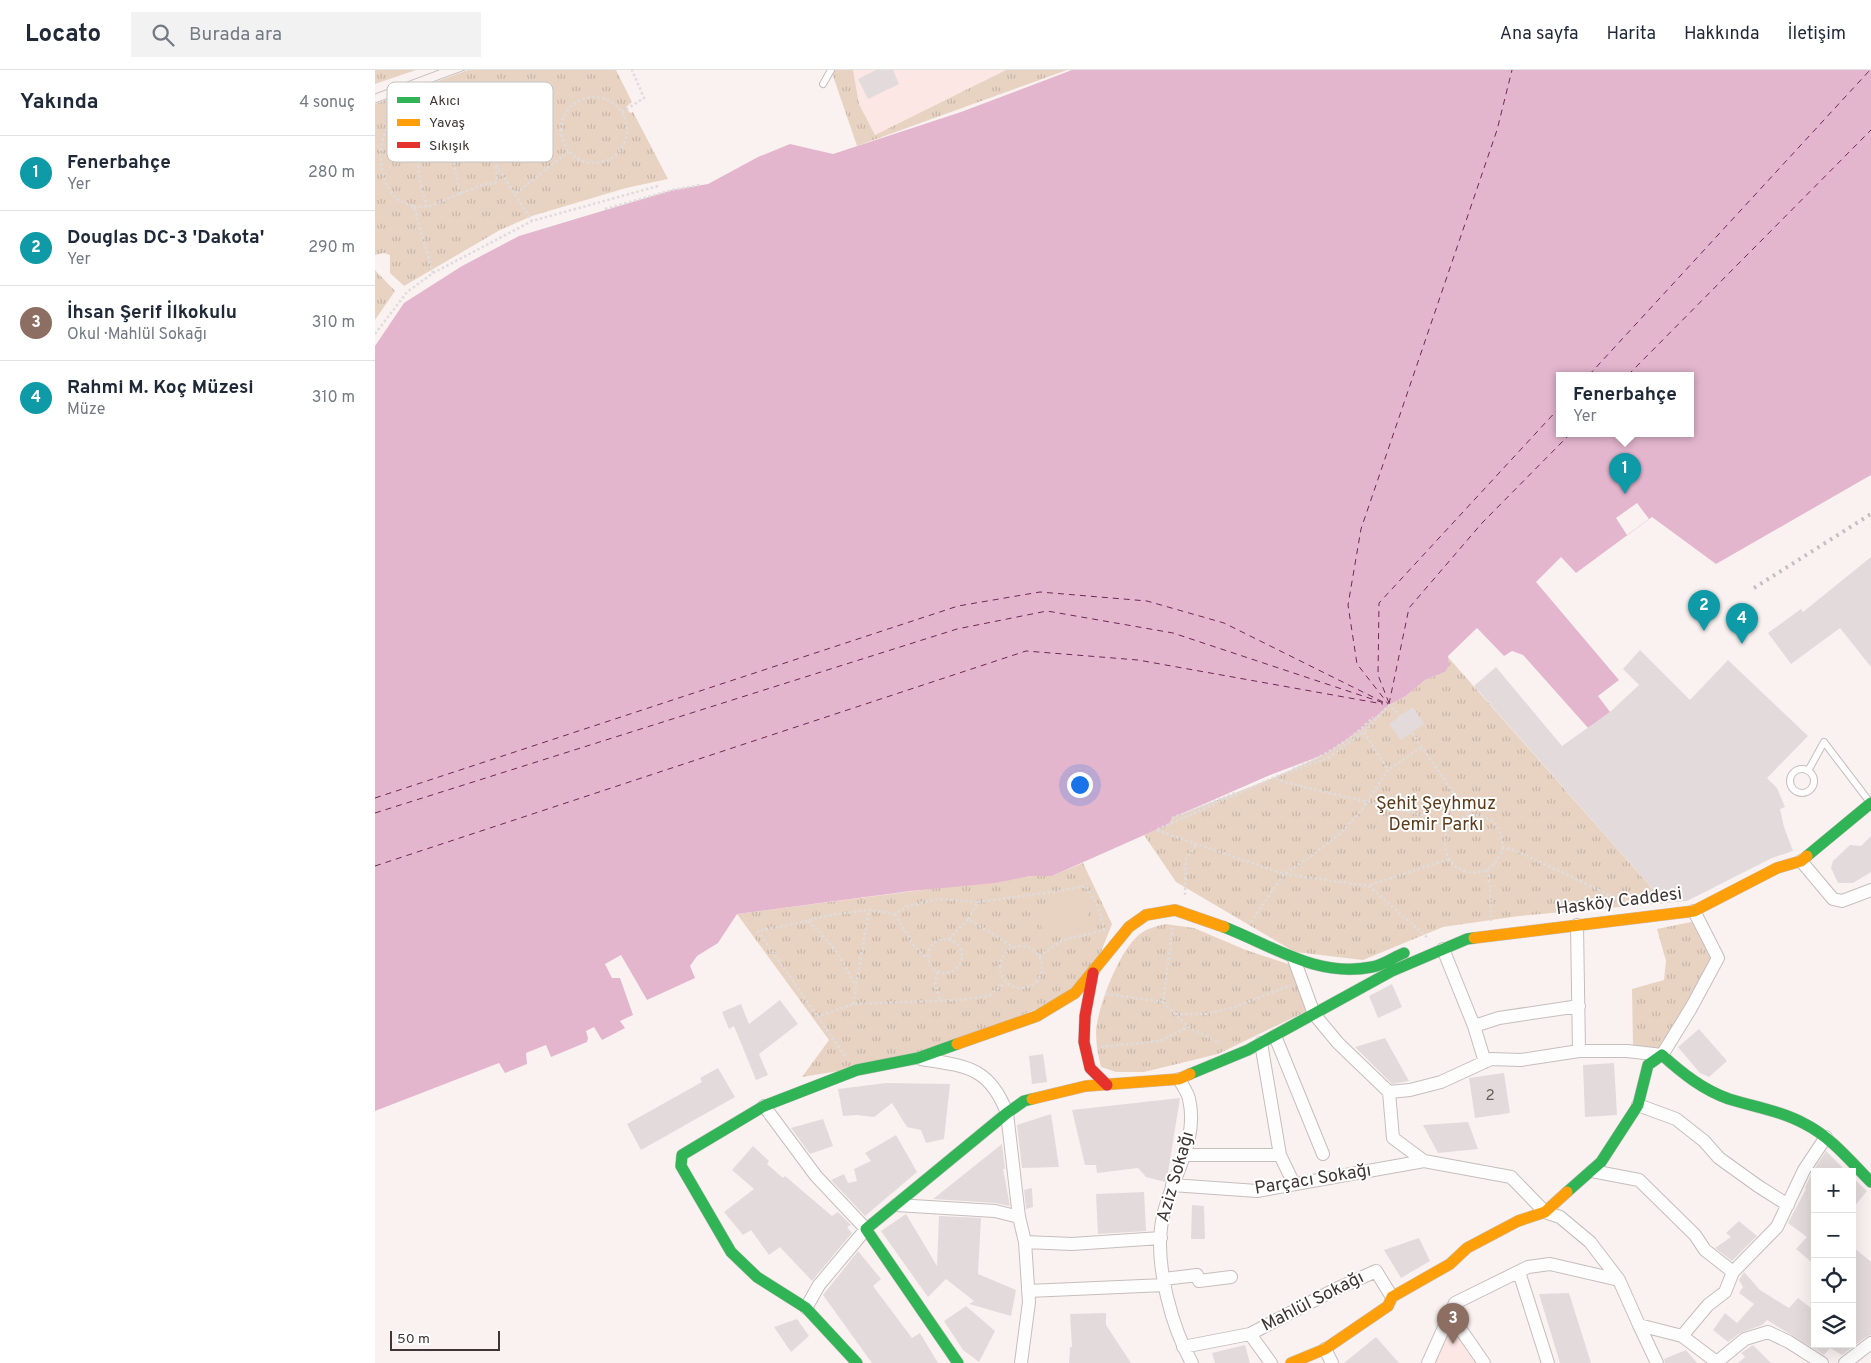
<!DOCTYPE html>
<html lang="tr">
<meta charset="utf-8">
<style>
:root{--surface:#fff;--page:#f2f2f3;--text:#1f2937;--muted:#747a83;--line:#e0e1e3;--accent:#111827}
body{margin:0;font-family:Overpass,sans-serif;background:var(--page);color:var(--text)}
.controls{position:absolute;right:15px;bottom:15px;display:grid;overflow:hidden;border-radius:0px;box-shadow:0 5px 20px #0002}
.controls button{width:45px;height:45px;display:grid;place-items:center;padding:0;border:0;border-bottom:1px solid var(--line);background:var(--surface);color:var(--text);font:25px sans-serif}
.scale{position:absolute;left:15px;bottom:12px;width:110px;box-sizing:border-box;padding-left:5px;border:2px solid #3f3535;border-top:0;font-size:14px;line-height:18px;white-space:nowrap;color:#3f3535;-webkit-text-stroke:4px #fff;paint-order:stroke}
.you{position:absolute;left:704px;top:714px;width:18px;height:18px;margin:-12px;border:4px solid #fff;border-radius:50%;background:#1a73e8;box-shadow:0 0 0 8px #1a73e833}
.badge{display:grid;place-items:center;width:32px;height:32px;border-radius:50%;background:var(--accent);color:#fff;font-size:16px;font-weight:700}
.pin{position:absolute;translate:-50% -41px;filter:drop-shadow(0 1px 2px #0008)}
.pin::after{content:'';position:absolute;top:26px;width:18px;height:15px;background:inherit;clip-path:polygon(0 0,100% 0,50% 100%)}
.popup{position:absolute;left:1181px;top:302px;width:138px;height:65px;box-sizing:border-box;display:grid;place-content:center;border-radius:0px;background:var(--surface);filter:drop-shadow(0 1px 4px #0005);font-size:16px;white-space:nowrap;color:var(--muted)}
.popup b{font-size:19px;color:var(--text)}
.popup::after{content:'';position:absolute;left:50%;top:100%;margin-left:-10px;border:10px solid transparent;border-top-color:var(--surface)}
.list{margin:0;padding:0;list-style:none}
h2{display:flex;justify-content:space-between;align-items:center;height:65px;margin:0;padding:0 20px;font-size:21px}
h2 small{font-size:16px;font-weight:400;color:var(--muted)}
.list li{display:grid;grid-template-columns:32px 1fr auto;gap:15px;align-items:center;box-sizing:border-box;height:75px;padding:0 20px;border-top:1px solid var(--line)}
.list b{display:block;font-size:19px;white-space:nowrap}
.list p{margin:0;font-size:16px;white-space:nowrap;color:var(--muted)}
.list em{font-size:16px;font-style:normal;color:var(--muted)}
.icon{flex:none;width:28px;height:28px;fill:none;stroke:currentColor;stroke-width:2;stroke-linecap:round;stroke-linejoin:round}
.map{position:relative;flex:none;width:1496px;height:1293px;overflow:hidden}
header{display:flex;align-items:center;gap:30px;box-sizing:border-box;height:70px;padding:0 25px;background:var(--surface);border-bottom:1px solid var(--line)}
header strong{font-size:24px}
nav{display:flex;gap:28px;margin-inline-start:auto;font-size:18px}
.search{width:350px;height:45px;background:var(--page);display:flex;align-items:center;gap:12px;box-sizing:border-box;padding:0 18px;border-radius:0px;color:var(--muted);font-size:19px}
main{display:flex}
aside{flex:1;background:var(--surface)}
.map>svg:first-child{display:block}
</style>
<header>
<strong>Locato</strong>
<div class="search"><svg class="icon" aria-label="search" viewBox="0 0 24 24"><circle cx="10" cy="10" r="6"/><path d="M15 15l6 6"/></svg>Burada ara</div>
<nav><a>Ana sayfa</a><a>Harita</a><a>Hakkında</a><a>İletişim</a></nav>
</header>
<main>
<aside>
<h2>Yakında<small>4 sonuç</small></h2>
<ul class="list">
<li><span class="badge" style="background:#0f9aa8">1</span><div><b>Fenerbahçe</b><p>Yer</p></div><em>280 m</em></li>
<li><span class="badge" style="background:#0f9aa8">2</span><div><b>Douglas DC-3 'Dakota'</b><p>Yer</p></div><em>290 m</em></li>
<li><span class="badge" style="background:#8d6e63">3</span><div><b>İhsan Şerif İlkokulu</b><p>Okul · Mahlül Sokağı</p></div><em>310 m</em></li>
<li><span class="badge" style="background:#0f9aa8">4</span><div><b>Rahmi M. Koç Müzesi</b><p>Müze</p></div><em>310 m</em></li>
</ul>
</aside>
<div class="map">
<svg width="1496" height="1293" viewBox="0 0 1496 1293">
<defs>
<pattern id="park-tufts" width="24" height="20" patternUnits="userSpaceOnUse" patternTransform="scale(1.25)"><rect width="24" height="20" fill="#e8d3c3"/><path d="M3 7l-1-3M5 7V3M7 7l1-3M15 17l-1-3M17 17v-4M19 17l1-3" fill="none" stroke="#c8b6a8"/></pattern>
</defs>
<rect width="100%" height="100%" fill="#faf2f0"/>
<path fill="#fde7e4" d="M478,0h153l-131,66 -16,-32z
M1076,1256l24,37h-41z"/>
<path fill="url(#park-tufts)" d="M0,0h41l-41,14z
M93,0h148l16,32 -6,5 4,6 3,-1 35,67 -42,9 -94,28 -32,14 -96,56 -14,-13v-18l-6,-2 -9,2v-151z
M456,0h22l6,34 16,31 131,-65h61l-210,76z
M0,200l20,21 -20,29z
M1072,586l218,247 -146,13 -76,11 -80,33 -68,-8 -119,-70 -32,-47 25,-11 3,-6 103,-41 51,-23 36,-25 27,-24 17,-9 19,-16 20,-8z
M708,793l29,61 -19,48 -18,21 -157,65 -116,19 27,-37 -92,-126 293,-38h22z
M1316,852l10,6 10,28v8l-50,85 -28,-2 -1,-58 32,-9 2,-19 -9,-32z
M790,854l29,4 52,22 51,17 16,41 -95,46 -74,18h-28l-15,-5c-3,-12 -5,-23 -5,-35 1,-24 25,-88 47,-100 6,-4 15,-6 22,-8z"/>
<path fill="#e8d3c3" d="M708,825l8,30 -46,15 -9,-32z"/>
<path fill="#e4b6ce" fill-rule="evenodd" d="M697,0h799v405l-155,89 -64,-47 -76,56 -15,-16 -25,25 83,98 -21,16 12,16 -21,17 -66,-74 -11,-4 -8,5 -27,-28 -29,28 1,9 -4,7 -20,8 -19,16 -17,9 -27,24 -36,25 -56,21 -98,43 -3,6 -117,52h-22l-35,7 -84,8 -174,23 -19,29 -21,13 -7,10 5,12 -48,22 -26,-45 -16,9 7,14h8l13,37 -13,6 5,7 -23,12 -8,-13 -8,4 2,7 -1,4 -36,15 -5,-12 -20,8 1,11 -22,9 -6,-10 -124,48v-765l29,-43 58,-37 57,-30 153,-46 36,-6 50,-27 32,-13 43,10 128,-42zM1185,305h130v58h-130z"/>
<path fill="#faf2f0" d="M1262,433l12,16 -22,16 -11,-17z"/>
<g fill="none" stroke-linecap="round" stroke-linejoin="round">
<path stroke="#6f2856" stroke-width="1" stroke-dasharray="6 5" stroke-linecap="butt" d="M1214,305l281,-305
M1253,305l243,-245
M1014,633l-11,-28 1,-72 181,-196
M1014,634l20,-96 73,-85 89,-90
M0,728l583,-192 82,-14 107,9 77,22 165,82 -32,-41 -9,-59 13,-76 136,-399 15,-60
M0,743l582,-184 90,-18 126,22 211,70
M0,796l651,-215 112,9 245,44"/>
</g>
<path fill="#e3dbdb" d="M501,0h17l6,14 -31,15 -10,-20z
M1496,487v110l-31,-39 -49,36 -23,-31 33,-24 2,3z
M1265,580l50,50 38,-40 80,76 -41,42 10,10 8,19 -5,2 4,18 9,24 -21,7 -85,43 -22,2 -191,-217 22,-19 66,79 48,-34 29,-27 -16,-16z
M1038,637l11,17 -23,16 -12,-16z
M1496,766v36l-18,11h-15l-7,-15 2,-7 17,-16 11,1z
M1017,914l10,23 -24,11 -9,-22z
M405,930l18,24 -39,30 9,21 -12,5 -22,-54 -5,3 -7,-17 19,-8 8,20z
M1324,959l28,32 -18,16 -9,-4 -22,-26z
M1010,968l24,43 -17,3 -37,-37z
M668,984l4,28 -15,2 -3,-28z
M1239,993l3,52 -32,2 -2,-52z
M343,998l17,29 -94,53 -14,-26 75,-42 -2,-4z
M1129,1003l6,40 -35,5 -6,-40z
M511,1013l64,1 -6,55 -18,4 -5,-13 -14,-3 -15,-24 -18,14 -17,-2 -14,1 -5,-27z
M805,1028l-13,81 -2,3 -19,-5 -8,-9 -41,5 -1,-8h-11l-13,-55z
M676,1044l8,53 -37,1 -5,-43z
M448,1049l10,27 -23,8 -19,-26z
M1093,1052l10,27 -40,4 -15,-28z
M521,1065l21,37 -52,44 -34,-36 13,-6 4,9 9,-2 -3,-12 17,-8 -6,-8z
M627,1074l3,25h-2l7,37 -15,-3 -62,-4z
M378,1076l16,15 -2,3 16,14 2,-2 47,40 6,-4 13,13 -4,2 5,6 -40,48 -32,-34 -11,8 -18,-25 -8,5 -19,-23 30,-23 -22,-19z
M1451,1081l21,21h-32v93l-19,-16 11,-12 -19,-14 18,-34 -1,-1 6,-14z
M1477,1107l15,14 -15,18z
M657,1118l1,19 -7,2 -2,-19z
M769,1122l2,39 -48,3 -2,-40z
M817,1135l12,1 1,33h-14z
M531,1144l31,52 2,-50 42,2 -3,56 38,16 -5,26 -42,-12 5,-3 -28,-22 -18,18 -47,-66z
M1364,1151l18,15 -25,25 -17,-13 16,-11 -5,-4z
M1044,1168l11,23 -29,17 -17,-28z
M1477,1176l19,16v73l-5,2 -24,18 -12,-7 -6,7 -57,-35 -5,5 -22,8 -12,9 -15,-12 12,-17 12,10 17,-19 -15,-11 4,-6 -4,-7 5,-8 16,18 29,18 9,-10 17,13v33h37z
M483,1181l23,28 -8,7 39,52 8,-5 18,30h-66l-49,-68z
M1194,1223l22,70h-31l-21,-69z
M591,1236l29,25 -16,31 -16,-12 -19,-29z
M731,1243v12l25,38h-62l1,-16h2l-2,-33z
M422,1249l12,17 -18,16 -17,-25z
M1001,1267l23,26h-55z
M870,1275l5,18h-35l-3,-10z
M1378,1275l18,18h-33l7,-6 -4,-4z
M1311,1280l11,13h-32l-1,-4z"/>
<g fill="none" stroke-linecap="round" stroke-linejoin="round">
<g stroke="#c6bebd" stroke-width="8">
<path id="lane" d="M448,14l8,-14
M1415 711a12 12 0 1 1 24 0a12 12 0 1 1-24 0Z
M1433,701l16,-29 45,59"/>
</g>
<g stroke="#c6bebd" stroke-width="14">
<path id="street" d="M1426,791l32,38 9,2 29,-11
M1202,855l2,126
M1068,879l31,77 11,36
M919,889l20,55 24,29 51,49 21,-2 31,-8 50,-23 30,1 58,-9h48l35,4 29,-47 27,-50 -24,-47
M1099,956l25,-8 80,-12
M900,966l48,118
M886,973l19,112 14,29
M546,989c44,7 68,7 86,54l12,104 6,25 4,60 -8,61
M804,1009c3,6 9,14 10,20 11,46 -23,85 -28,129 -5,40 11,100 31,135
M1014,1022l4,46 31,23 87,16 34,35 15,5 30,25 29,38 20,45 43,11 36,27
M1263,1035l38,14 28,22 15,17 39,28 30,19
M389,1036l52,70 50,53 -47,56 -13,23
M809,1085h96
M1217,1101l47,9 56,55 10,15 28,22
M797,1115l85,6 167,-30
M521,1135l99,6 24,6
M650,1172l47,2 89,-6
M1144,1202l29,91
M789,1209l33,-4 2,6 32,-4
M653,1221l137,-6
M1075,1244l34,49
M1264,1255l18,38
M875,1264l84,-44 42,-19 16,26
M1307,1266l26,-31 17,-13 8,-20 44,-45 27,-57 22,-33
M808,1277l67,-13 21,29
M950,1279l7,14
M1342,1292l28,-23 23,-7 21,10 33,21
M1053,1293l27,-60 73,-36 22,-3 69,16
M1470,1293l26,-20"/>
</g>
<g stroke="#c6bebd" stroke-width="12">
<path id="fast" d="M1432,786l64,-53
M849,857c49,19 93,51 148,40 11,-2 22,-10 32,-14
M815,1004l58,-24 144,-79 75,-32 7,-1
M1192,1122l34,-30 37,-57 10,-40 14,-10c20,18 41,35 67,44 26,8 52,12 76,25 26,13 46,38 66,58
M482,1293l-51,-55 -49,-31 -26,-25 -50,-86 1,-11 82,-49 93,-36 61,-12 39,-14
M583,1293l-92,-134 141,-116 17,-12 8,-2"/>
</g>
<g stroke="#c6bebd" stroke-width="12">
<path id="slow" d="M1099,868l220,-27 83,-43 24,-7 6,-5
M582,974l80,-28 38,-23 54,-66 17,-12 29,-5 49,17
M657,1029l54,-13 93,-7 11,-5
M916,1293l34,-14 63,-43 4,-9 58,-33 17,-16 51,-27 27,-9 22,-20"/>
</g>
<g stroke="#c6bebd" stroke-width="12">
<path id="jam" d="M718,903l-8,43 -1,26 6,26 17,17"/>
</g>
<path stroke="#dedcdc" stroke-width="2.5" stroke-dasharray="2.5 2.5" stroke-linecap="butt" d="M186 60a33 33 0 1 1 66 0a33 33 0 1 1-66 0Z
M247,42l22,-14 -12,-28
M74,68l11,57
M141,123l52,-41
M39,137l16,-1 54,-22 11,-1 2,-3 -1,-14
M52,137c-4,-16 -16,-45 -2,-58 6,-6 15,-6 21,-11 3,-2 4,-6 8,-9l27,-2
M230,139l67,-19 28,-5
M58,203l-19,-66c-7,-3 -16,-6 -20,-11 -16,-18 -19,-58 -1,-75 12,-11 69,-36 85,-33 3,1 4,2 7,4l1,4 -5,31 6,24 45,70
M0,264l32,-42 26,-19 99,-52 126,-35
M1026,646l-12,-11 -25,27 -36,26 -53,19 -119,53 128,44 85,12 60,53
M989,662l24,38
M1037,663l57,82
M918,699c30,-13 58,-28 80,-52
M901,708l8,4 138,33 26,16
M797,748l63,-25
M1128,777c-5,19 -21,31 -41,23 -7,-2 -13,-9 -15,-16 -15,-41 53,-59 56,-7l16,5 105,50
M1112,800l3,16 1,35
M995,815l79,-26
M810,825l1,-37 11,-14
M520,844l19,32 13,13
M433,851c23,22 34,36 47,65
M876,852l33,-48 23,-15 33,-25 21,-23 27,-41 34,-23
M553 886a17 17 0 1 1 34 0a17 17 0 1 1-34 0Z
M574,869l19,-20
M625 897a21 21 0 1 1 42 0a21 21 0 1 1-42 0Z
M640,878l-47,-29 10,-17 74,-10 34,-6 13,23 5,21 2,-2
M664,886l24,-16 41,-10
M562,902l-2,12 5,16
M731,924l57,8 10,-75
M788,932l25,25 32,16
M478,934l16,-94
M800,944h31l29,-7 56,-22
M442,947l36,-13 106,-4 30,-4 17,-14
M726,977l59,-6 28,-14
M470,986l-87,-125 45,-9 21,-6 45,-6 26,4 13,-8 30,-7 40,3"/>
<use href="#lane" stroke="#fefdfd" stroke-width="6"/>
<use href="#street" stroke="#fefdfd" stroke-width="12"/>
<use href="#fast" stroke="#30b455" stroke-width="11"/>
<use href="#slow" stroke="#ff9f0a" stroke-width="11"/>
<use href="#jam" stroke="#e5322d" stroke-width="11"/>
<path stroke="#c3c0c0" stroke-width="1" d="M0,24l64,-24
M0,33l90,-33"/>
<path stroke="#c3c0c0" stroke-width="4" stroke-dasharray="2.5 5" stroke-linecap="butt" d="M1379,518l117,-74"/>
</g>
<g text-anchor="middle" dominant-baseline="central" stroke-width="4" stroke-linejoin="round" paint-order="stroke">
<g font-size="15" fill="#695f5f">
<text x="1115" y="1026">2</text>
</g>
<g font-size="18" fill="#5e3b19" stroke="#fff">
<text x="1061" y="734">Şehit Şeyhmuz<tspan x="1061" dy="21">Demir Parkı</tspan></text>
</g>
<g font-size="18" fill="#3f3535" stroke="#fff">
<text transform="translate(1244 832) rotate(-7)">Hasköy Caddesi</text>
<text transform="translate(801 1107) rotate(-74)">Aziz Sokağı</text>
<text transform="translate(938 1110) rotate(-9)">Parçacı Sokağı</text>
<text transform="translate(938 1232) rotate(-27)">Mahlül Sokağı</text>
</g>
</g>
<rect x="12" y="12" width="166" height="80" rx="8" fill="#fff" stroke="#c5c2c2" stroke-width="1"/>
<rect x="22" y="27" width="23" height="6" fill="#30b455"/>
<rect x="22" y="49" width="23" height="7" fill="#ff9f0a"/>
<rect x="22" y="72" width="23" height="6" fill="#e5322d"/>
<g font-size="14" fill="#3f3535">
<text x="54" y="35">Akıcı</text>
<text x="54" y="57">Yavaş</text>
<text x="54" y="80">Sıkışık</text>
</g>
</svg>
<div class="controls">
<button>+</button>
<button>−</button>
<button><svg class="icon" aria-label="locate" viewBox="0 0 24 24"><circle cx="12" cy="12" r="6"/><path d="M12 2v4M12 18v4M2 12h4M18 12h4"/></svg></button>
<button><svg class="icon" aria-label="layers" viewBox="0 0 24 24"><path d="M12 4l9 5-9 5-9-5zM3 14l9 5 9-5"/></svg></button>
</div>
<div class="scale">50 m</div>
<div class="you"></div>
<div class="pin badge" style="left:1250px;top:424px;background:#0f9aa8">1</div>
<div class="popup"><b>Fenerbahçe</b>Yer</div>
<div class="pin badge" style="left:1329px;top:561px;background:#0f9aa8">2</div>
<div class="pin badge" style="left:1078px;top:1274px;background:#8d6e63">3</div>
<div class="pin badge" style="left:1367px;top:574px;background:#0f9aa8">4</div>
</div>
</main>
